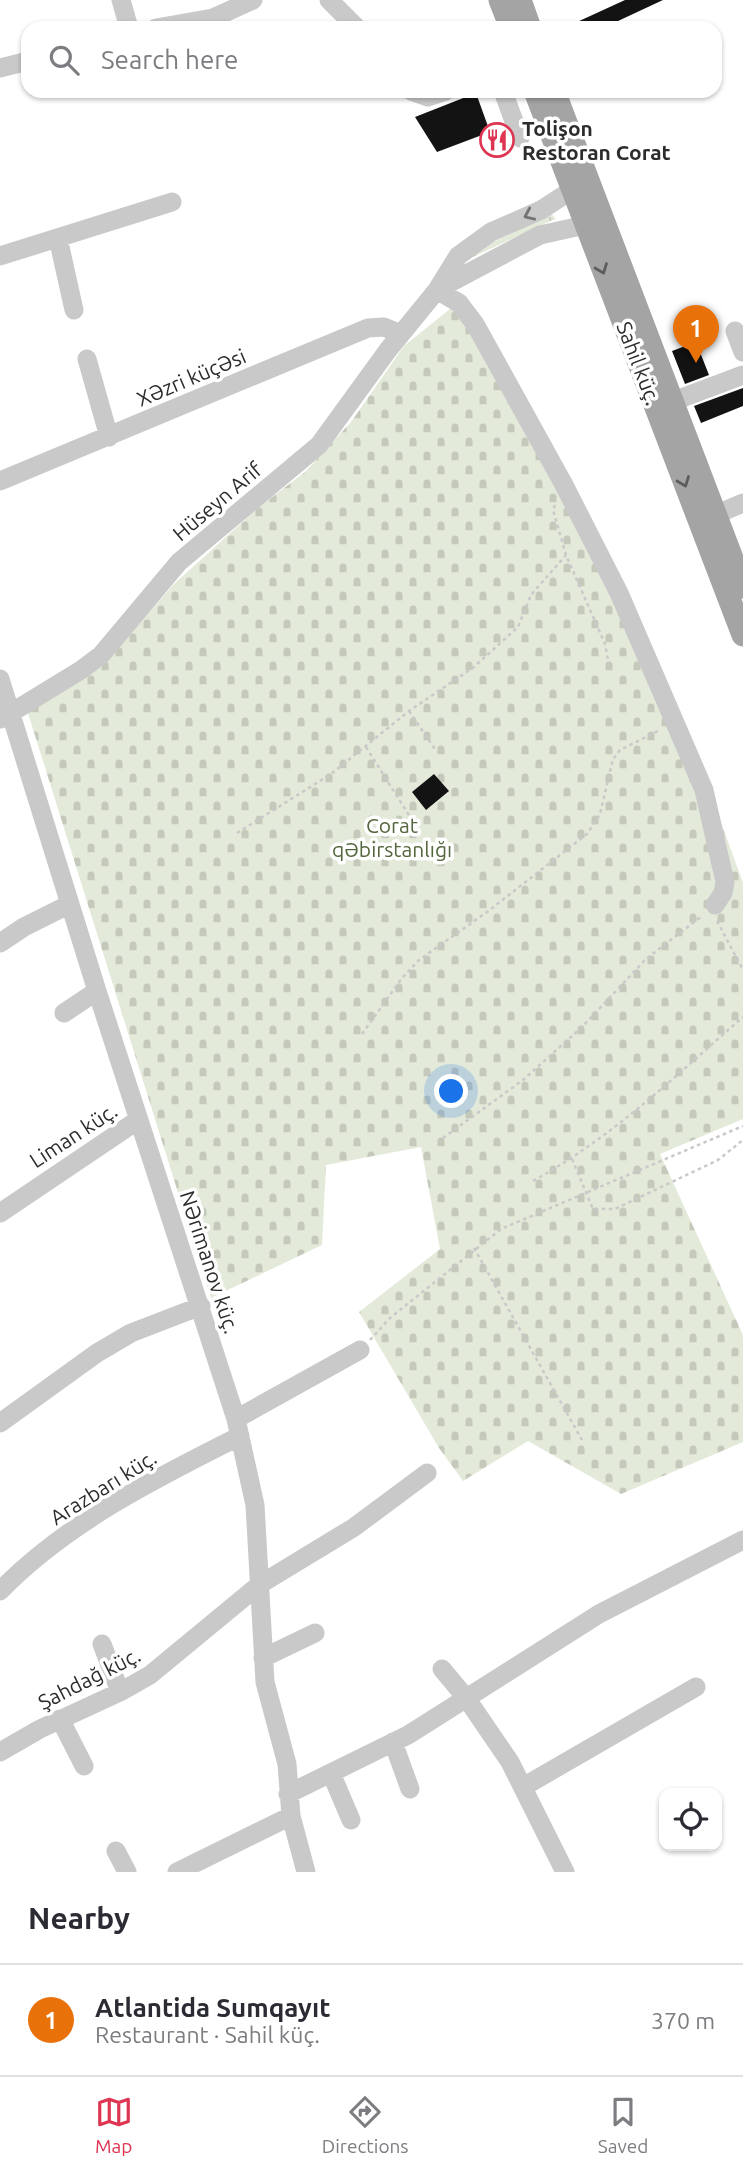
<!DOCTYPE html>
<meta charset="utf-8">
<style>
:root{--surface:#fff;--page:#f7f7f7;--text:#2b2b33;--muted:#7c7c81;--line:#e1e1e2;--accent:#dd3552}
body{margin:0;font-family:Ubuntu,sans-serif;background:var(--page);color:var(--text)}
.controls{position:absolute;right:21px;bottom:21px;display:grid;overflow:hidden;border-radius:14px;box-shadow:0 2px 5px #0004}
.controls button{width:63px;height:63px;display:grid;place-items:center;padding:0;border:0;border-bottom:2px solid var(--line);background:var(--surface);color:var(--text);font:35px sans-serif}
.you{position:absolute;left:452px;top:1092px;width:24px;height:24px;margin:-18px;border:5px solid #fff;border-radius:50%;background:#1a73e8;box-shadow:0 0 0 10px #1a73e833}
.badge{display:grid;place-items:center;width:46px;height:46px;border-radius:50%;background:var(--accent);color:#fff;font-size:23px;font-weight:700}
.pin{position:absolute;translate:-50% -58px;filter:drop-shadow(0 2px 4px #0008)}
.pin::after{content:'';position:absolute;top:37px;width:24px;height:21px;background:inherit;clip-path:polygon(0 0,100% 0,50% 100%)}
.list{margin:0;padding:0;list-style:none}
h2{display:flex;justify-content:space-between;align-items:center;height:91px;margin:0;padding:0 28px;font-size:30px}
h2 small{font-size:23px;font-weight:400;color:var(--muted)}
.list li{display:grid;grid-template-columns:46px 1fr auto;gap:21px;align-items:center;box-sizing:border-box;height:112px;padding:0 28px;border-top:2px solid var(--line)}
.list b{display:block;font-size:26px;white-space:nowrap}
.list p{margin:0;font-size:23px;white-space:nowrap;color:var(--muted)}
.list em{font-size:23px;font-style:normal;color:var(--muted)}
.icon{flex:none;width:38px;height:38px;fill:none;stroke:currentColor;stroke-width:2;stroke-linecap:round;stroke-linejoin:round}
.map{position:relative;flex:none;width:743px;height:1872px;overflow:hidden}
.search{position:absolute;background:var(--surface);box-shadow:0 2px 5px #0004;left:21px;right:21px;top:21px;height:77px;display:flex;align-items:center;gap:18px;box-sizing:border-box;padding:0 24px;border-radius:21px;color:var(--muted);font-size:26px}
.sheet{height:203px;background:var(--surface)}
nav{display:flex;justify-content:space-around;align-items:center;box-sizing:border-box;height:98px;border-top:2px solid var(--line);background:var(--surface);font-size:19px;color:var(--muted)}
nav a{display:grid;justify-items:center;gap:4px}
nav .on{color:var(--accent)}
.map>svg:first-child{display:block}
</style>
<div class="map">
<svg width="743" height="1872" viewBox="0 0 743 1872">
<defs>
<pattern id="grass-tufts" width="24" height="20" patternUnits="userSpaceOnUse" patternTransform="scale(1.75)"><rect width="24" height="20" fill="#e4eada"/><path d="M3 7l-1-3M5 7V3M7 7l1-3M15 17l-1-3M17 17v-4M19 17l1-3" fill="none" stroke="#c4c9bb"/></pattern>
<pattern id="cemetery-stones" width="16" height="16" patternUnits="userSpaceOnUse" patternTransform="scale(1.75)"><rect width="16" height="16" fill="#e4eada"/><path d="M2 7V4a2 2 0 0 1 4 0v3zM10 15v-3a2 2 0 0 1 4 0v3z" fill="#c4c9bb"/></pattern>
</defs>
<rect width="100%" height="100%" fill="#fff"/>
<path fill="url(#grass-tufts)" d="M552,214l3,5 -82,38 1,-6z"/>
<path fill="url(#cemetery-stones)" d="M466,296l128,233 98,213 51,141v236l-83,35 83,181v107l-122,52 -93,-53 -65,40 -24,-33 -80,-136 81,-63 -19,-102 -95,18 -4,80 -111,53 -184,-588 75,-44 72,-82 85,-77 46,-35 46,-50 53,-76z"/>
<path fill="#131313" d="M625,0h38l-60,28h-39z
M476,93l14,39 -53,20 -22,-35z
M696,342l13,33 -24,9 -13,-33z
M743,388v18l-42,17 -7,-17z
M434,774l15,17 -23,19 -14,-18z"/>
<g fill="none" stroke-linecap="round" stroke-linejoin="round">
<path stroke="#c9c9c9" stroke-width="2.5" stroke-dasharray="3.5 3.5" stroke-linecap="butt" d="M555,505l-2,5 13,45 39,89 4,21
M409,711l28,41
M366,747l51,81
M237,833l94,-59 78,-63 65,-44 44,-40 13,-32 35,-40
M717,921l26,49
M362,1034l40,-56 17,-18 68,-48 100,-78 13,-20 13,-55 7,-9 40,-20
M443,1138l80,-58 59,-53 64,-68 56,-43
M572,1159l21,50h22l103,-49 25,-20
M533,1181c81,-45 140,-103 210,-164
M474,1248l108,192
M370,1340l20,-22 111,-89 242,-103"/>
<path stroke="#c9c9c9" stroke-width="19" d="M121,0l8,28
M329,0l28,28
M156,28l57,-10 40,-18
M0,68l28,-7
M411,91l17,6 18,-6
M503,91l17,47
M58,238l16,72
M0,256l172,-54
M438,289l102,-54 59,-13
M437,290l22,13 16,21 88,159 56,110 85,197 21,92 -2,11 -8,12
M735,331l8,21
M87,359l22,78
M671,402l72,-27
M0,481l368,-153 16,-1 17,7
M715,515l28,-12
M0,679l97,312 139,428 19,86 10,177 22,82 4,52 15,56
M1,719l80,-49 20,-15 78,-93 140,-117 69,-95 49,-60 21,-34 33,-24 50,-22 31,-20 15,-6
M0,943l24,-16 46,-23
M64,1013l33,-22
M0,1213l138,-93
M236,1419l124,-69
M0,1423l97,-70 34,-20 70,-27
M0,1591c66,-68 156,-113 240,-155
M102,1644l18,48
M263,1658l52,-25
M442,1669l25,30 43,63 55,110
M60,1719l24,47
M393,1742l17,47
M0,1752l40,-23 80,-37 30,-17 109,-90 94,-57 74,-55
M331,1773l20,47
M523,1787l173,-100
M288,1794l120,-59 191,-121 144,-74
M116,1851l11,21
M177,1872l114,-56"/>
<path stroke="#a4a4a4" stroke-width="23" d="M500,0l11,28
M520,0l10,28
M535,91l208,544
M554,91l189,496"/>
</g>
<defs><path id="oneway-chevron" d="M-2-3.5L2.5 0L-2 3.5" fill="none" stroke-width="1.6" stroke-linecap="round" stroke-linejoin="round" transform="scale(1.75)"/></defs>
<use stroke="#737373" href="#oneway-chevron" transform="translate(529 215) rotate(156)"/>
<g stroke="#5c5c5c">
<use href="#oneway-chevron" transform="translate(602 269) rotate(69)"/>
<use href="#oneway-chevron" transform="translate(684 482) rotate(69)"/>
</g>
<defs>
<g id="restaurant-ring" transform="scale(1.75)"><circle r="9.5" fill="#fff" stroke="#dd3552" stroke-width="1.5"/><path d="M-5-6h1v4h1v-4h1v4h1v-4h1v5L-1.5 .5V6h-2V.5L-5-1ZM5-6V6H3V1.5H1.5Q1.5-4 5-6Z" fill="#dd3552"/></g>
</defs>
<g fill-rule="evenodd">
<use href="#restaurant-ring" x="497" y="140"/>
</g>
<g text-anchor="middle" dominant-baseline="central" stroke-width="7" stroke-linejoin="round" paint-order="stroke">
<g font-size="21" font-weight="bold" fill="#2c2c2c" stroke="#fff" text-anchor="start">
<text x="522" y="128">Tolişon<tspan x="522" dy="24">Restoran Corat</tspan></text>
</g>
<g font-size="21" fill="#2c2c2c" stroke="#fff">
<text transform="translate(639 363) rotate(69)">Sahil küç.</text>
<text transform="translate(191 377) rotate(-23)">Xəzri küçəsi</text>
<text transform="translate(217 501) rotate(-40)">Hüseyn Arif</text>
<text transform="translate(73 1135) rotate(-33)">Liman küç.</text>
<text transform="translate(210 1262) rotate(72)">Nərimanov küç.</text>
<text transform="translate(103 1487) rotate(-32)">Arazbarı küç.</text>
<text transform="translate(89 1678) rotate(-27)">Şahdağ küç.</text>
</g>
<g font-size="21" fill="#54663c" stroke="#fff">
<text x="392" y="825">Corat<tspan x="392" dy="24">qəbirstanlığı</tspan></text>
</g>
</g>
</svg>
<div class="controls">
<button><svg class="icon" aria-label="locate" viewBox="0 0 24 24"><circle cx="12" cy="12" r="6"/><path d="M12 2v4M12 18v4M2 12h4M18 12h4"/></svg></button>
</div>
<div class="you"></div>
<div class="pin badge" style="left:696px;top:363px;background:#e8710a">1</div>
<div class="search"><svg class="icon" aria-label="search" viewBox="0 0 24 24"><circle cx="10" cy="10" r="6"/><path d="M15 15l6 6"/></svg>Search here</div>
</div>
<section class="sheet">
<h2>Nearby<small></small></h2>
<ul class="list">
<li><span class="badge" style="background:#e8710a">1</span><div><b>Atlantida Sumqayıt</b><p>Restaurant · Sahil küç.</p></div><em>370 m</em></li>
</ul>
</section>
<nav>
<a class="on"><svg class="icon" aria-label="map" viewBox="0 0 24 24"><path d="M3 6l6-2 6 2 6-2v14l-6 2-6-2-6 2zM9 4v14M15 6v14"/></svg>Map</a>
<a><svg class="icon" aria-label="directions" viewBox="0 0 24 24"><path d="M12 3l9 9-9 9-9-9zM9 14v-3h6M13 9l2 2-2 2"/></svg>Directions</a>
<a><svg class="icon" aria-label="saved" viewBox="0 0 24 24"><path d="M7 4h10v16l-5-4-5 4z"/></svg>Saved</a>
</nav>
